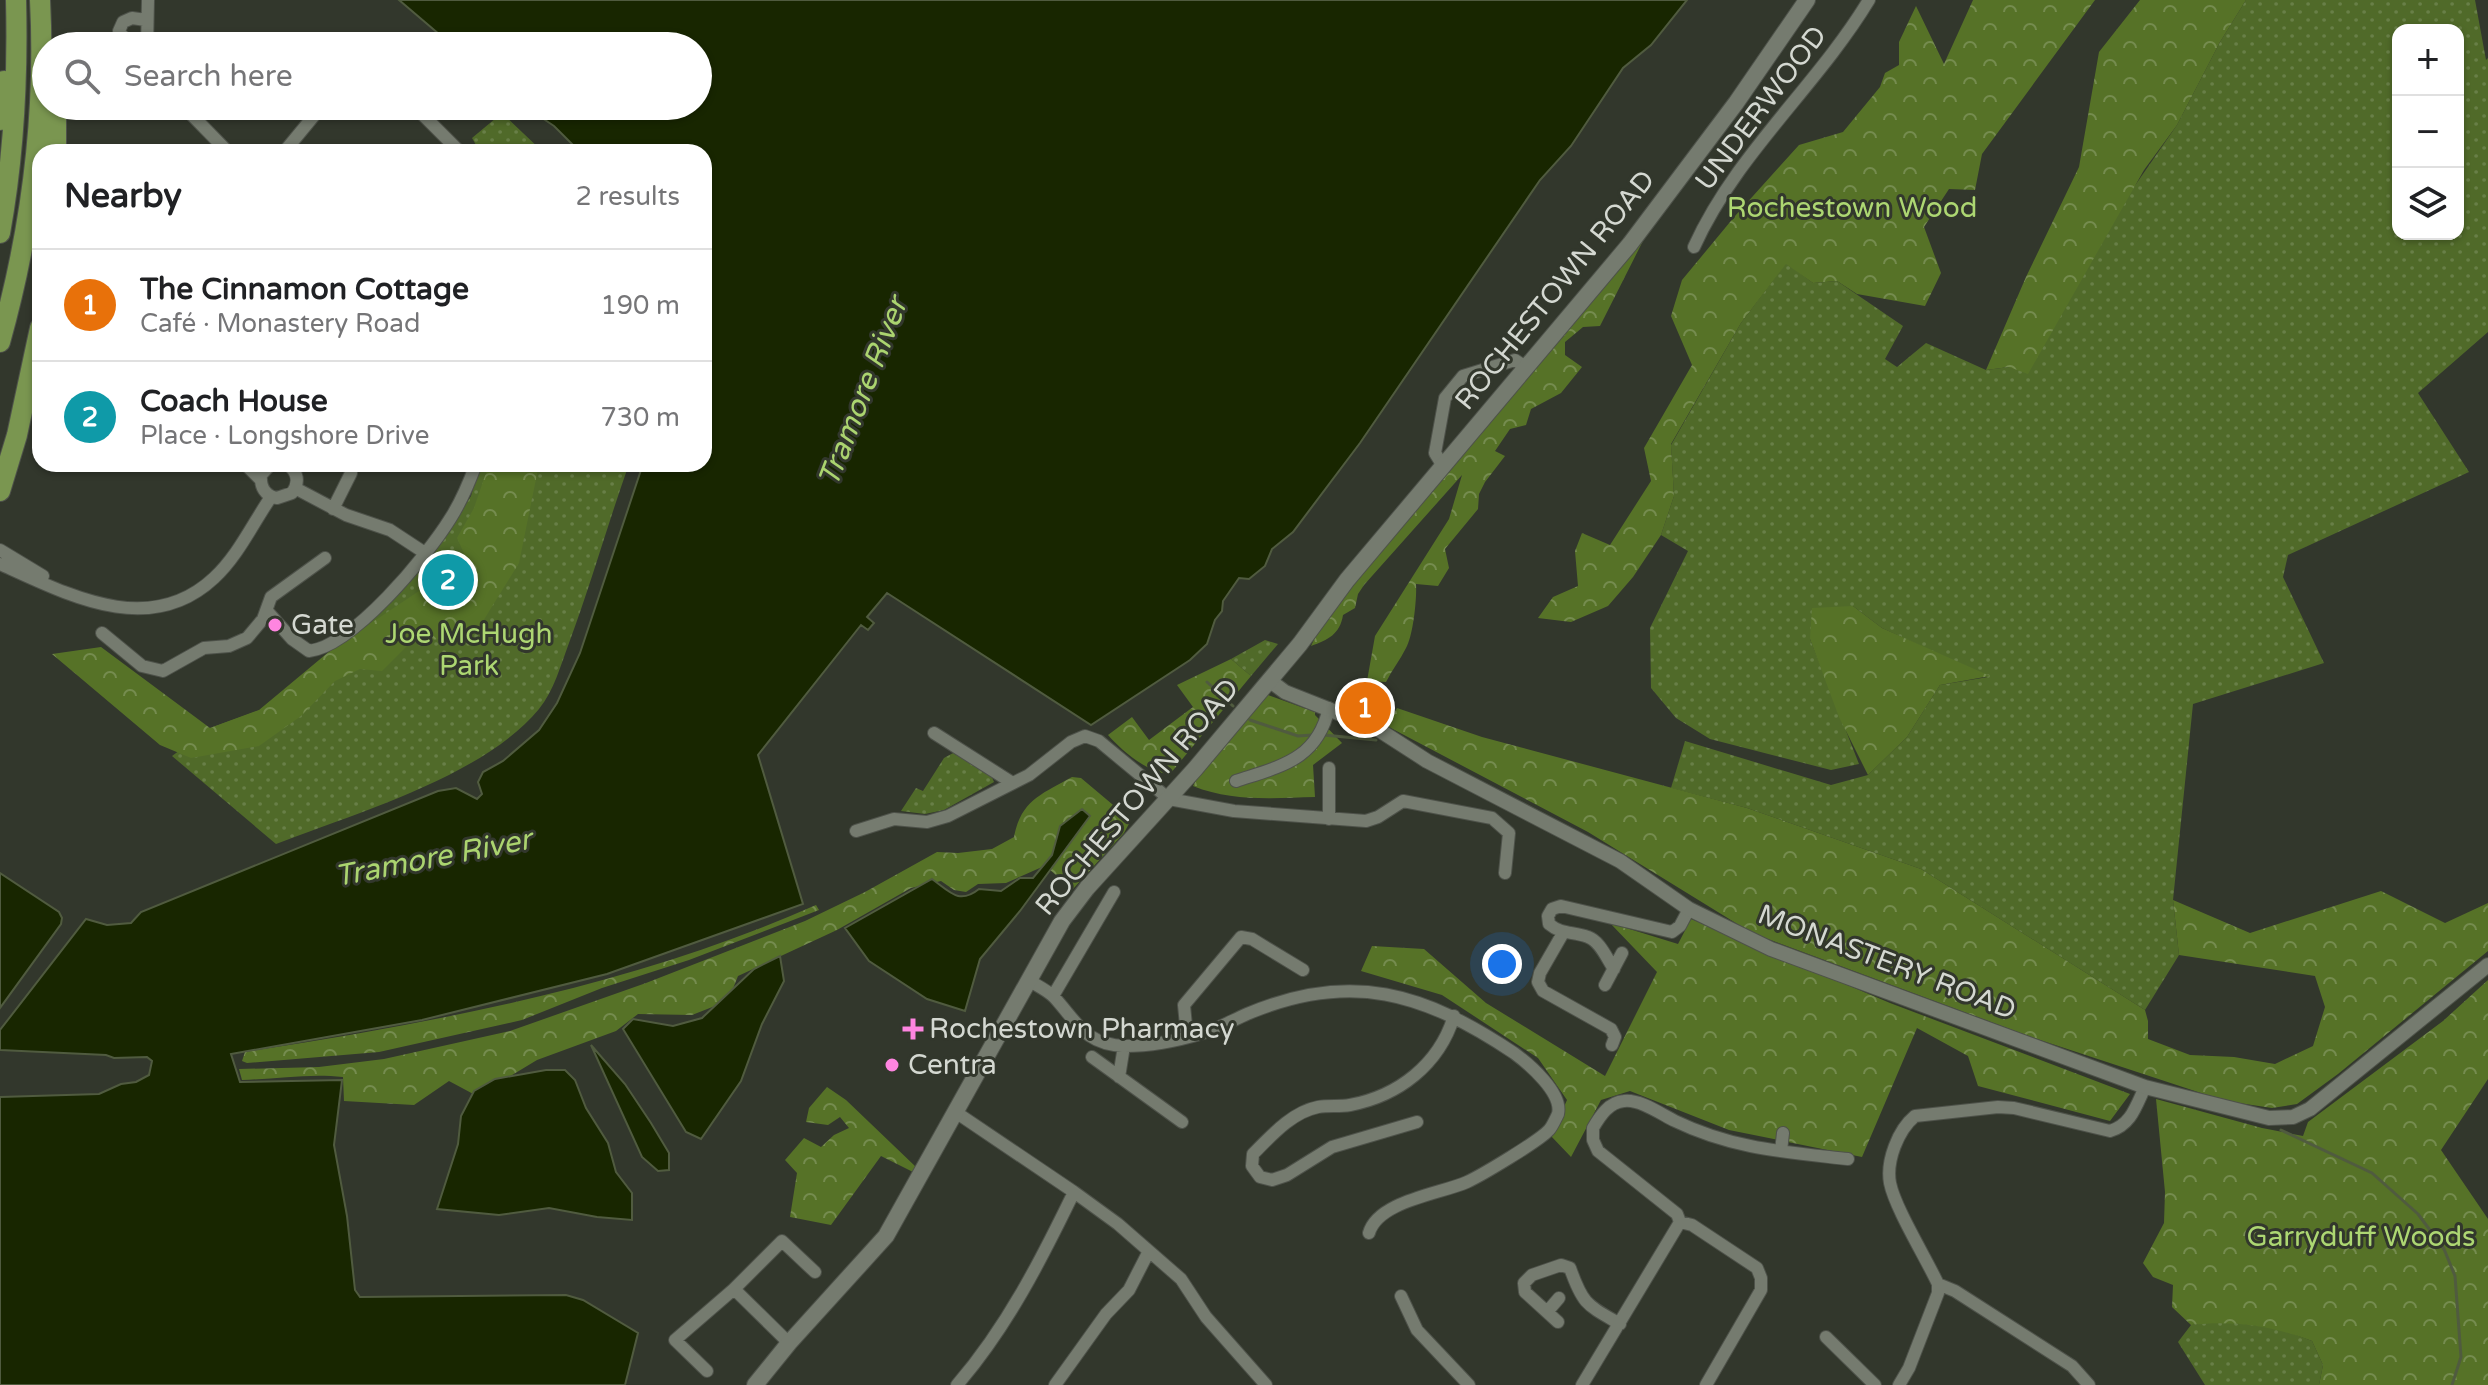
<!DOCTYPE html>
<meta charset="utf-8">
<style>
:root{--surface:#fff;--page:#f2f2f2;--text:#202124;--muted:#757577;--line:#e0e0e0;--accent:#844e79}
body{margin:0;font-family:"Varela Round",sans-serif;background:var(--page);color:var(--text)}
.controls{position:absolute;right:24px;top:24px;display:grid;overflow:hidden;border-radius:16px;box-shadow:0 2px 6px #0004}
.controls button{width:72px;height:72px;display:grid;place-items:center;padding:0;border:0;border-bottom:2px solid var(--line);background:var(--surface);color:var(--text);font:40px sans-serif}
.you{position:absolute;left:1502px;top:964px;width:28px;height:28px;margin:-20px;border:6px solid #fff;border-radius:50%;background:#1a73e8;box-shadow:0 0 0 12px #1a73e833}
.badge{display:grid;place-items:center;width:52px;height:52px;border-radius:50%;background:var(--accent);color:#fff;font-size:26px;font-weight:700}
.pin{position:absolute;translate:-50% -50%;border:4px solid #fff;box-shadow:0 2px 8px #0006}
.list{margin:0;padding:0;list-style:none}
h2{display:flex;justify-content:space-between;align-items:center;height:104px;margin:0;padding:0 32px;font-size:34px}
h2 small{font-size:26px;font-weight:400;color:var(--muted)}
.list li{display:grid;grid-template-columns:52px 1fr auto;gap:24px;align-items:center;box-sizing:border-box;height:112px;padding:0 32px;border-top:2px solid var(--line)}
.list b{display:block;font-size:30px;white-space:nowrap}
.list p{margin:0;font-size:26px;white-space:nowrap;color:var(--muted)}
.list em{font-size:26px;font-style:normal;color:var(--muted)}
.icon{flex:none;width:44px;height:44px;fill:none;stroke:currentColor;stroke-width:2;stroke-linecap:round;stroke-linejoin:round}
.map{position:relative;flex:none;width:2488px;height:1385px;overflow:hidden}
.search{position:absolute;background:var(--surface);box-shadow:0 2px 6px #0004;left:32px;top:32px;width:680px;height:88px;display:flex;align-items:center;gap:20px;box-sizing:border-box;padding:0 28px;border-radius:44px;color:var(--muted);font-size:30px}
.panel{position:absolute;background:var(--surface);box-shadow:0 2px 6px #0004;left:32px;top:144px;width:680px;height:328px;border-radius:24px}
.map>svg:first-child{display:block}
</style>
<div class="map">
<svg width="2488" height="1385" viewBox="0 0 2488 1385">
<defs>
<pattern id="grass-dots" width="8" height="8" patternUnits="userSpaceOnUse" patternTransform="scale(2)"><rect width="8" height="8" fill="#506a29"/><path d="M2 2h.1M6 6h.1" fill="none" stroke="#687f47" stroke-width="1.8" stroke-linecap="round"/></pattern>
<pattern id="forest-crowns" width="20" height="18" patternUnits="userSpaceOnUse" patternTransform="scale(2)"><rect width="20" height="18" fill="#567227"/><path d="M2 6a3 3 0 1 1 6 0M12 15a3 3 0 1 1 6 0" fill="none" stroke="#758c4f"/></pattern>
</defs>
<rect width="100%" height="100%" fill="#32372c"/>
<path fill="url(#grass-dots)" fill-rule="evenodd" d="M2246,0h229l11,60 2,-2v274l-70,61 51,79 -181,83 -5,22 41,86 -131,41 -20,196 6,55 -34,55 -224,-141 -174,-61 -76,-20 14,-47 146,44 37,-10 39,-38 33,-52 48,-8 -106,-49 -29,-22 -43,33 49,125 -28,6 -121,-31 -34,-21 -25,-30 -1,-60 38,-77 -27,-16 13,-39 -3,-51 70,-122 45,-60 27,20 24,-2 66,45 -18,33 12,8 29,-24 60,27 23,-3 168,-242 43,-83zM2398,30h60v204h-60z
M502,113l41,39h-63l-8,-14z
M480,464h149c-21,59 -38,120 -60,179 -8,21 -15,48 -30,66 -55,67 -183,104 -263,135l-104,-88 38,-28 50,-18 125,-102 47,-51 39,-61z
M1265,640l13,4 -27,32 -20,-17z
M955,752l35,21 4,9 -50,28 -19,4 -24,-3 15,-23 7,3 21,-33z
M2219,1321l59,7 34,13 11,24 -4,20h-114l-27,-43 13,-17z"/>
<path fill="url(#forest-crowns)" d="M1973,0h122l-113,154 -7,36 -26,-1 -25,38 17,46 -16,33 -68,-12 -20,-13 -24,2 -27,-19 -45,59 -70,121 3,52 -13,39 -28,42 -25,29 -37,16 -33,-4 15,-21 25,-11 -3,-35 7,-18 28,12 41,-64 -7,-33 48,-83 -21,-49 11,-36 53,-64 64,-71 44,-13 37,-45 5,-14 14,-8v-23l17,-36 28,58z
M2140,0h106l-26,42 -43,83 -33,45 -116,204 -19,-7 -23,3 40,-93 53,-110 20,-115z
M1648,231l-48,95 -17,1 -18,15v13l17,12 -21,26 -30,16 -5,16 -16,4 -15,22 10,5 -20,26 -6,12 -1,15 -33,40 4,19 -11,18 -22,-2c1,15 -3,52 -10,64 -6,12 -14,22 -20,34l-19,-1 8,-45 74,-117 13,-44 -98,110 -6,9 -3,14 -12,7c-3,19 -15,25 -32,31l8,-17 17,-25z
M489,464h50l-20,99 -44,71 -65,9 -28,28 -22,-2 -25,12 -34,35 -42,30 -68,12 -31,-13 -108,-91 49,-7 109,81 49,-18 72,-60 91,-61 20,16 28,-39 -13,-28 17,-30z
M1853,606l29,22 108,48 -50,9 -33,52 -39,38 -29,-58 -29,-78 2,-31z
M1231,659l20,17 -81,98c-21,0 -49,-24 -62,-39l24,-18 17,23 44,-33 -16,-22z
M1268,695l47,17v3l27,28 -29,22 2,32c-41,1 -83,5 -122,-11l10,-19z
M1397,708l85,29 265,71 174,61 224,141 3,11v18l42,16 44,2 41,7 38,-18 12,-39 -10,-31 -136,-21 -6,-55 77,33 131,-42 64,32 43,-20v48l-150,123 -41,30 -25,4 -33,-5 -35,-9 -170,-56 -282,-105 -164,-101 -201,-106z
M1072,777l9,1 50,42 -7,13 -51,56 -23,-19 39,-54 -29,10 -8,29 -10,12 -36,16 -28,1 -12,8 -12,-2 -13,-9 -30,7 -74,42 -99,46 -8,20 -10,8 -28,11 -54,-1 -22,17 -79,29 -60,36 -28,-15 -35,24 -70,-4 -1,-24c-33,-4 -67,2 -101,3l-3,-11 80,-2 65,-8 126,-28 136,-48 159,-62 60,-29 72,-40 21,1 34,-4 22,-12c7,-37 28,-43 58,-60z
M816,905l3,5 -130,50 -87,28 -80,32 -143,32 -132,11 -5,-2 3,-9c194,-30 391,-67 571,-147z
M1691,919l199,84 240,91 -20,27 -132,-35 -10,-30 -51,-28 -55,129 -133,-27 -99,-39 -29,9 -30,57 -20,-21 16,-36 -29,-42 -96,-63 -81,-24 11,-25 52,3 62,54 119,73 52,-104 -47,-49 68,21z
M2488,980v99l-47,71 47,69v166h-169l4,-20 -11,-24c-39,-15 -78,-21 -121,-16l-19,-18 1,-22 -20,-8 -10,-14 21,-40 1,-31 -9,-93 106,29 41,8 5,-14 135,-101z
M827,1087l19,13 70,67 -3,5 -32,-16 -50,69 -41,-8 7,-44 -12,-13 19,-22 17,9 13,-12 15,-7 -9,-11 -12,8 -22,-3 3,-14z"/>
<path fill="#182600" stroke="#505b3f" stroke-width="2" d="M399,0h1288l-36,45 -28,23 -52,78 -31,34 -180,263 -67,89 -21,17 -7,17 -16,13 -10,-1 -16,23 -1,10 -7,9 -8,24 -17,16 -99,65 -204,-132 -20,24 7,6 -6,7 -7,-5 -103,130 45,149 -196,70 -185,46 -191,34 9,28 102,-2 -8,65 13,71 8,74 5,7 206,-2 17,5 55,33 -13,52h-625v-288l99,-3 22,-10 15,-2 13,-7 3,-14 -5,-4 -33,1 -8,-3 -106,-5v-20l86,-111 21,6 24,-2 10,-11 297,-121 18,-3 21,11 5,-5 -4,-12 5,-10 20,-11 36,-31 18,-27 23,-50 63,-189h61v-312h-124l-26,-26 -30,-20h174v-60h-245z
M1082,809l8,7 -70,95 -40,48 -15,52 -38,-12 -58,-38 -24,-33 87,-49c18,13 27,26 47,10l22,2 19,-13h13l19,-23 8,-29z
M0,873l59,39 3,6 -1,6 -61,84z
M780,956l4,25 -22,43 -21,57 -40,58 -15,-7 -63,-103 10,-10 40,7 29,-8 52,-49z
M591,1045l34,39 26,39 18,30v17l-11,1 -16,-14z
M546,1070h19l10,10 11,28 22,35 8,29 16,21v27l-35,-3 -48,-9 -50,7 -62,-6 21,-65 3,-28 13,-25 21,-12z"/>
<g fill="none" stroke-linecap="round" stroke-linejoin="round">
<path stroke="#505b3f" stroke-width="3" d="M1207,682l26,24
M1250,720l48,16 14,-1
M1324,735l52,5
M2281,1130l91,43 46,41 26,35 11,27 6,81 -9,28"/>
<g stroke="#4e524a" stroke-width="14">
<path id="minor" d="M130,46l-11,-15 4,-9 9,-4 14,2
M147,46l1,-46
M183,106l45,46
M414,106l46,46
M284,152l38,-46
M1694,247c42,-93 123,-161 175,-247
M245,464l16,16
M271,464l-10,11c-1,12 4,21 16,23l15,-5c8,-11 6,-21 -5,-29
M1443,466l-8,-13 10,-55 18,-22 52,-16 12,8
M295,488l51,27 44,15 35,23
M333,509l18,-36 -2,-9
M0,550l43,26
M0,564c67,30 149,75 214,14 24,-22 39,-55 57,-81
M267,611l25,28 17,12c44,-5 118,-95 141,-132 11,-17 19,-36 26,-55
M102,633l40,33 21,5 41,-23 25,-2 18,-8 16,-19 8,-22 54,-39
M934,733l77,49
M1236,781c45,-15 81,-21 93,-73
M1329,819v-51
M856,831l38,-12 33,3 21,-6 81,-41 42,-33 14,-6 14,5 70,58 65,12 132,10 12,-4 25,-16 89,17 17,15 -4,40
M1563,933l-23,40 -2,9 5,9 68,38 4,8 -3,8
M1614,969c-7,-10 -14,-28 -26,-32 -15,-6 -26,-2 -39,-13l-1,-8 4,-7 9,-3 111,26 8,-6 9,-17
M1028,980c8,5 19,10 26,17 23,25 31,48 71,49 25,0 55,-6 78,-13 15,-4 30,-13 44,-19 104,-44 177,-21 267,39 15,11 49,40 44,61 -2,4 -6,13 -9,16 -10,11 -67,45 -82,52 -27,12 -89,19 -98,51
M1605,985l17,-32
M1053,996l61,-104
M1187,1036l-3,-31 57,-68 11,2 51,31
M1092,1057l90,65
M1119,1077l5,-31
M957,1113l117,79 44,32 63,55 25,38 60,68
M1417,1122l-85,25 -45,28 -15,5 -12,-3 -8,-11 1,-12c18,-18 39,-42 65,-47 11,-2 21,0 32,-2 48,-9 89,-40 104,-89
M1781,1151l2,-18
M1680,1222l12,3 65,43 4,10v12l-55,95
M734,1289l55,54
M1401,1296l16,34 52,55
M1547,1312l12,-14
M1558,1322l-33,-30 -1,-9 8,-8 29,-10 9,3c13,37 17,37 50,56
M1826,1337l49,48
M707,1371l-32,-31 59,-51 48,-48 33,31
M957,1385c50,-58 84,-125 117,-193
M1055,1385l51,-71 23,-24 20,-39
M1582,1385l98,-163 -3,-8 -79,-63 -5,-11v-12c7,-12 16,-26 31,-27 16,-2 37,13 51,20 58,28 110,31 173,38
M1899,1385l10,-17 29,-75v-9
M2089,1385l-17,-19 -117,-75 -17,-7c-12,-26 -43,-76 -48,-101 -4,-22 8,-53 25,-67l83,-9 16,1 96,23c21,-6 26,-25 35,-44"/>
</g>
<g stroke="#4e524a" stroke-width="16">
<path id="tertiary" d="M1269,680l16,12 91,36 51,33 193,100 69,48 82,40 374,138 124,31 24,-1 17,-8 178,-144"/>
</g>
<g stroke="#4e524a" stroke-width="18">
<path id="secondary" d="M755,1385l34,-42 97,-107 176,-315 25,-33 108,-119 105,-125 47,-64 283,-336 106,-141 71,-103"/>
</g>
<g stroke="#4e524a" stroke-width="22">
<path id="trunk" d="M0,120l4,-39
M56,152v-46
M0,233c14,-77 18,-154 16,-233
M0,342c31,-111 46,-227 40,-342
M0,491l17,-56 23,-107"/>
</g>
<use href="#minor" stroke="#757b6f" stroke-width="12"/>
<use href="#tertiary" stroke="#757b6f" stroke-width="14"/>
<use href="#secondary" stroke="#757b6f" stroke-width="16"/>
<use href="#trunk" stroke="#7a9650" stroke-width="20"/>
</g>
<g fill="#fe85e0" stroke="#32372c" stroke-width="3">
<circle cx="275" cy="625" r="8"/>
<path d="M909 1017h8v8h8v8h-8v8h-8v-8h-8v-8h8z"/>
<circle cx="892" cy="1065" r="8"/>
</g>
<g text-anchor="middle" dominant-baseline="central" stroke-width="6" stroke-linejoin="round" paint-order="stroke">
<g font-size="28" fill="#d4d8d1" stroke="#32372c">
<text transform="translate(1761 108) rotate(-53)">UNDERWOOD</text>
<text transform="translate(1555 290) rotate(-51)">ROCHESTOWN ROAD</text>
<text transform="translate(1137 797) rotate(-50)">ROCHESTOWN ROAD</text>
<text transform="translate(1887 962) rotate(21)">MONASTERY ROAD</text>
</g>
<g font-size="28" fill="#add772" stroke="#32372c">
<text x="1852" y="208">Rochestown Wood</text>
<text x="469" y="634">Joe McHugh<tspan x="469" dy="32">Park</tspan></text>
<text x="2361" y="1237">Garryduff Woods</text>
</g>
<g font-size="28" fill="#d4d8d1" stroke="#32372c" text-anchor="start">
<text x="291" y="625">Gate</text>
<text x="929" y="1029">Rochestown Pharmacy</text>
<text x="908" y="1065">Centra</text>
</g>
<g font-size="30" font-style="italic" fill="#abd46f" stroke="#32372c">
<text transform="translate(863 392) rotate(-69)">Tramore River</text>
<text transform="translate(433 858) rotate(-11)">Tramore River</text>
</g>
</g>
</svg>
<div class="controls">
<button>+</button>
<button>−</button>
<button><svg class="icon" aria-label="layers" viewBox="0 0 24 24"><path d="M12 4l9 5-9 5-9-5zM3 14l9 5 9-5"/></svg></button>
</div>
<div class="you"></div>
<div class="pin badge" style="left:1365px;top:708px;background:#e8710a">1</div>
<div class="pin badge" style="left:448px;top:580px;background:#0f9aa8">2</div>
<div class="search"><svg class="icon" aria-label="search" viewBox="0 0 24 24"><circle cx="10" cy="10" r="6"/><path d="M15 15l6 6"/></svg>Search here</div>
<section class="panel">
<h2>Nearby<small>2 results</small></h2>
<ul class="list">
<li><span class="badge" style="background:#e8710a">1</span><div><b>The Cinnamon Cottage</b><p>Café · Monastery Road</p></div><em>190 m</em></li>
<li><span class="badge" style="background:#0f9aa8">2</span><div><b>Coach House</b><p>Place · Longshore Drive</p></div><em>730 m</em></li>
</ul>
</section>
</div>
